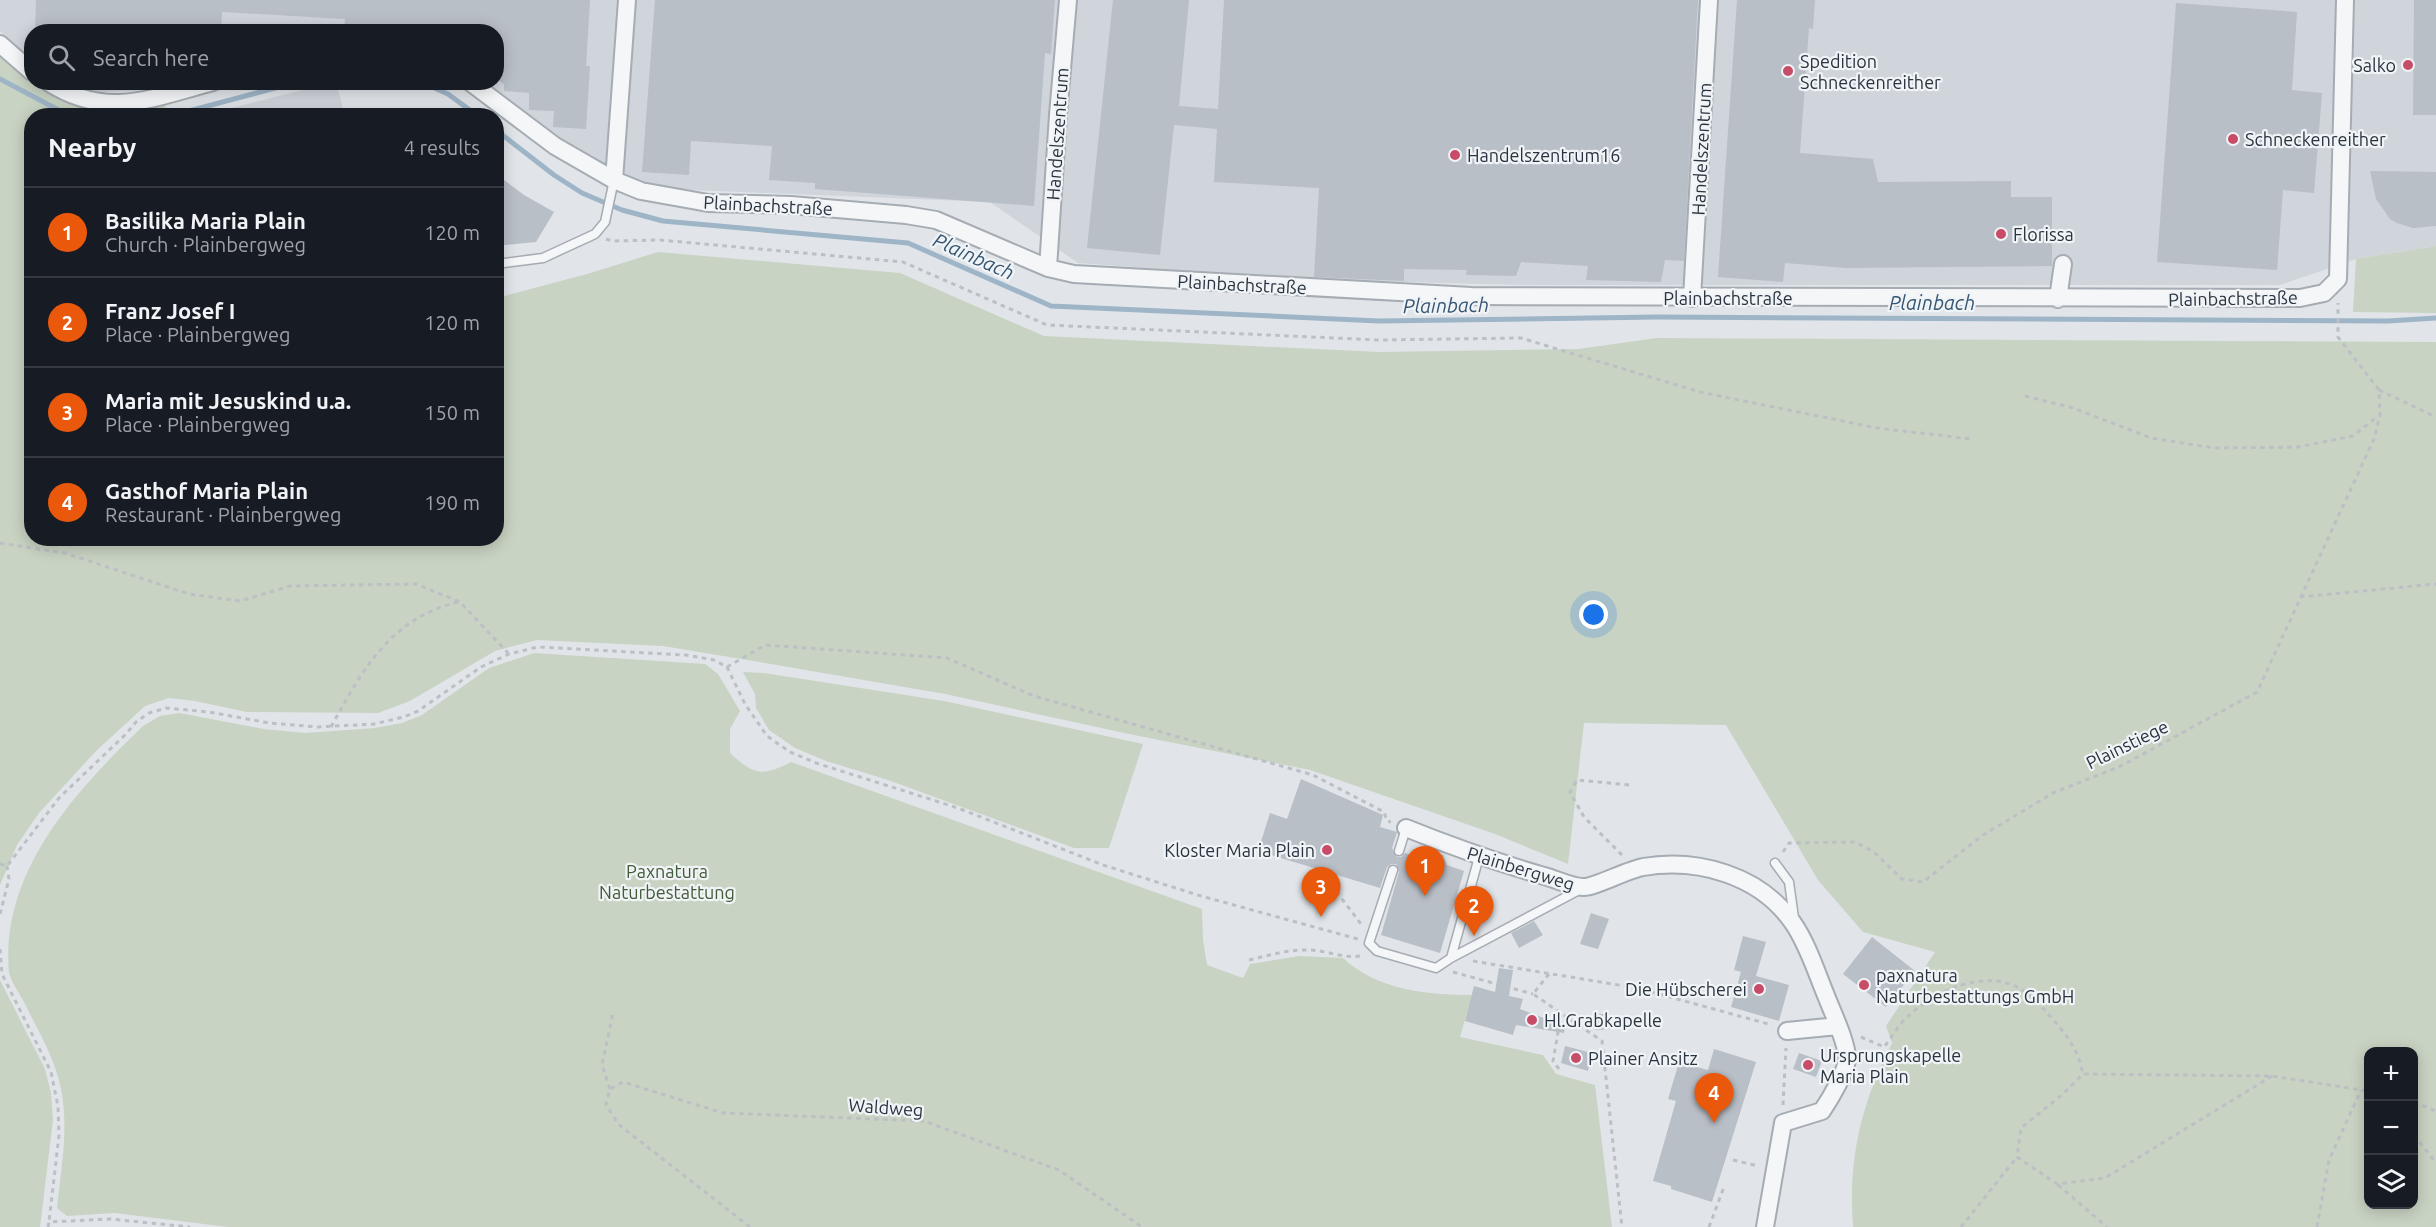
<!DOCTYPE html>
<meta charset="utf-8">
<style>
:root{--surface:#171b24;--page:#242831;--text:#f1f3f6;--muted:#9ea1a6;--line:#363941;--accent:#ea580c}
body{margin:0;font-family:Ubuntu,sans-serif;background:var(--page);color:var(--text)}
.controls{position:absolute;right:18px;bottom:18px;display:grid;overflow:hidden;border-radius:12px;box-shadow:0 3px 15px #0003}
.controls button{width:54px;height:54px;display:grid;place-items:center;padding:0;border:0;border-bottom:2px solid var(--line);background:var(--surface);color:var(--text);font:30px sans-serif}
.you{position:absolute;left:1594px;top:615px;width:21px;height:21px;margin:-15px;border:4px solid #fff;border-radius:50%;background:#1a73e8;box-shadow:0 0 0 9px #1a73e833}
.badge{display:grid;place-items:center;width:39px;height:39px;border-radius:50%;background:var(--accent);color:#fff;font-size:20px;font-weight:700}
.pin{position:absolute;translate:-50% -50px;filter:drop-shadow(0 2px 3px #0008)}
.pin::after{content:'';position:absolute;top:32px;width:21px;height:18px;background:inherit;clip-path:polygon(0 0,100% 0,50% 100%)}
.list{margin:0;padding:0;list-style:none}
h2{display:flex;justify-content:space-between;align-items:center;height:78px;margin:0;padding:0 24px;font-size:26px}
h2 small{font-size:20px;font-weight:400;color:var(--muted)}
.list li{display:grid;grid-template-columns:39px 1fr auto;gap:18px;align-items:center;box-sizing:border-box;height:90px;padding:0 24px;border-top:2px solid var(--line)}
.list b{display:block;font-size:22px;white-space:nowrap}
.list p{margin:0;font-size:20px;white-space:nowrap;color:var(--muted)}
.list em{font-size:20px;font-style:normal;color:var(--muted)}
.icon{flex:none;width:33px;height:33px;fill:none;stroke:currentColor;stroke-width:2;stroke-linecap:round;stroke-linejoin:round}
.map{position:relative;flex:none;width:2436px;height:1227px;overflow:hidden}
.search{position:absolute;background:var(--surface);box-shadow:0 3px 15px #0003;left:24px;top:24px;width:480px;height:66px;display:flex;align-items:center;gap:15px;box-sizing:border-box;padding:0 21px;border-radius:24px;color:var(--muted);font-size:22px}
.panel{position:absolute;background:var(--surface);box-shadow:0 3px 15px #0003;left:24px;top:108px;width:480px;height:438px;border-radius:24px}
.map>svg:first-child{display:block}
</style>
<div class="map">
<svg width="2436" height="1227" viewBox="0 0 2436 1227">
<rect width="100%" height="100%" fill="#e1e5e9"/>
<path fill="#d0d4db" d="M0,0h2436v246l-80,13 -76,26h-754l-214,-5 -234,-17 -88,-61 -347,-14 -63,-34 -110,-71 26,-1v-50h-464l-1,29 -31,-30z
M69,83v-1l109,1 -30,7 -48,2z
M330,83h6l9,32h-142z"/>
<path fill="#c8d3c3" fill-rule="evenodd" d="M0,56c37,33 73,54 124,58 12,1 28,-6 41,-9l2,10 -135,1v422h464l1,-240 90,-24 71,-22 242,21 144,63 335,16 199,-3 79,-11 779,4v885h-583c-5,-68 8,-123 39,-184l-6,-17 49,-74 -72,-20 -45,-52 -92,-155 -142,-2 -16,141 -73,-30 -185,-64 -181,-36 -184,-40 -180,-31 -102,-17 -126,-6 -42,11 -85,50 -32,12 -131,-1 -52,-11 -26,-3 -24,8 -49,45 -57,62 -22,32 -17,40zM2368,1052h46v152h-46z
M2436,246v67l-83,-1 3,-53z
M534,653l171,11 13,10 22,37 -10,18v24c24,22 32,24 61,9l411,147 1,31 4,25 36,13 7,-14 49,-8 44,2c34,32 84,37 129,37l-12,42 83,18 13,19 39,11 17,142h-1384l-113,-14 -48,3 -10,-8c4,-39 12,-80 4,-119 -6,-31 -23,-58 -37,-87 -5,-9 -12,-19 -15,-29 -9,-103 69,-184 134,-247l17,-10 19,-3 85,16 41,4 70,-5 27,-5 20,-8 67,-47z
M743,672l21,1 180,28 199,43 -34,104h-35l-186,-68 -62,-19 -31,-13 -26,-18 -13,-22 -1,-14z
M0,980l45,89 6,24 2,27 -13,107h-40z"/>
<g fill="none" stroke-linecap="round" stroke-linejoin="round">
<path stroke="#9eb5c8" stroke-width="5" d="M0,79l70,37
M421,82l27,12 30,22
M170,116l128,-34
M496,130l58,45 28,18 40,17 41,11 245,22 143,63 328,15 278,-4 731,4 48,-3"/>
</g>
<path fill="#b9bfc6" d="M36,0h554l-4,66h4l-4,63 -33,-2 1,-16 -25,-1v-17l-25,-2v-7l-8,-5v-47h-152l1,-13 -123,-7 -1,20h-186z
M655,0h400l-4,54 -6,-1 -11,153 -219,-17v-6l-46,-3 3,-34 -81,-5 -2,34 -47,-3z
M1113,0h76l-10,106 39,3 6,-109h474l-14,261 -19,-1 -4,22 -75,-2 2,-14 -67,-4 -5,14 -50,-1 1,-5 -63,-1v12l-90,-4 5,-89 -105,-6 3,-53 -43,-4 -14,130 -73,-7z
M1737,0h78l-2,29 -4,-1 -9,125 73,6 5,23 133,-1v16h41v69l-206,2 -61,-5 -2,19 -65,-5z
M2414,0h22v115h-23z
M2176,3l121,9 -5,78 30,3 -8,100 -31,-3 -6,80 -120,-8z
M2370,171l66,1v54l-23,2 -16,-5 -7,-4 -14,-20z
M496,174l28,21 30,17 -18,30 -40,4z
M1301,779l82,36 -3,12 17,5 -5,16 5,9h4l4,-4 16,5 10,-6 12,3 4,10 17,6 -24,82 -59,-18 18,-63 -3,-8h-5l-4,3 -7,21 -122,-37 12,-38 17,6z
M1591,913l18,6 -11,30 -18,-5z
M1534,921l9,14 -24,13 -8,-15z
M1743,936l23,6 -10,34 33,9 -10,36 -48,-14 10,-35 -7,-2z
M1872,937l43,34 -29,36 -43,-33z
M1499,968l14,2 -4,26 14,3 -3,10 45,17 -1,7 -48,-8 -3,10 -48,-14 9,-35 21,6z
M1597,1014h7l6,4v11l-14,1 -5,-4 1,-8z
M1565,1046l27,7 -4,18 -27,-8z
M1714,1049l42,13 -44,140 -41,-13v-3l-18,-5 23,-80 -8,-2 11,-37 29,8z
M1799,1053l23,8 -6,16 -23,-8z"/>
<g fill="none" stroke-linecap="round" stroke-linejoin="round">
<g stroke="#a6acb3" stroke-width="11">
<path id="lane" d="M496,264l47,-6 52,-24 10,-12 9,-42
M1399,851l7,-23
M1775,863l14,19 5,36
M1393,870l-24,73 8,8 59,17 15,-10 130,-69
M1451,958l28,-101"/>
</g>
<g stroke="#a6acb3" stroke-width="20">
<path id="street" d="M0,44l32,28
M48,82c59,38 104,16 165,0
M470,82l85,64 59,34 27,11 67,12 83,2 115,10 30,5 112,48 26,6 397,22 829,2 24,-5 14,-14 7,-279
M614,180l13,-180
M1048,268l10,-153 10,-115
M1692,298l17,-298
M2058,299l5,-35
M1406,828c47,19 90,34 138,48 12,3 27,11 39,11 10,1 44,-17 60,-20 55,-9 117,8 150,56 14,20 23,48 32,70 6,16 22,49 22,65 0,13 -17,41 -25,53l-39,12 -18,104
M1787,1031l51,-5"/>
</g>
<path stroke="#bbc0c4" stroke-width="3" stroke-dasharray="4.5 4.5" stroke-linecap="butt" d="M606,239l6,2 48,-1 243,22 144,63 332,15 142,-2 179,54 177,36 95,11
M2379,390l57,27
M2025,396l48,12 78,30 63,10 84,-1 55,-11 25,-20
M0,543l65,10 124,41 51,7 50,-15 126,-2 44,18 48,51
M2300,597l136,-13
M727,667l38,-22 182,13 87,38 279,79 71,37 3,9 4,1
M331,727c31,-57 60,-109 127,-125
M1783,852l6,-9 66,-1 19,10 28,27 21,3 60,-47 70,-42 68,-27 136,-74 117,-253 6,-24 -1,-25 -41,-53v-34
M1622,855l-38,-38 -14,-25 7,-12 53,5
M0,864l7,2 52,-68 67,-64 10,-12 13,-9 17,-5 43,4 60,11 49,4 56,-3 30,-7 14,-6 63,-44 28,-13 29,-7 148,8 28,5 13,7 18,37 22,32 23,16 26,11 142,45 145,57 98,31 157,43
M1320,870l41,54
M0,914l9,-35 -2,-13
M0,949l2,25 49,98 7,34 1,29 -10,87
M1249,960c21,-5 41,-11 62,-10 18,1 36,10 53,5
M1473,961l164,27 135,37
M1453,972l80,22
M1549,974l-16,20 69,47 20,186
M1861,1037l23,10c7,-9 14,-21 22,-29 26,-25 73,-48 109,-32 14,6 24,18 34,29 17,19 29,34 34,59
M1559,1069l-6,-8 8,-46
M2272,1076l-167,102 -48,6 -40,-27 4,-29 42,-34 20,-20 189,2 96,15
M610,1089l-8,-24 11,-52
M2414,1102l22,9
M1783,1105l3,-57
M2414,1135l22,28
M1733,1160l25,6
M2058,1185l49,42
M48,1227l1,-5 61,-3 80,8
M750,1227l-132,-103 -12,-20 4,-15 13,-7 100,31 201,8 135,49 83,57
M1709,1227l15,-40
M1961,1227l56,-70
M2317,1227l12,-67 32,-70"/>
<use href="#lane" stroke="#f4f6f8" stroke-width="8"/>
<use href="#street" stroke="#f4f6f8" stroke-width="16"/>
</g>
<g fill="#c84c68" stroke="#f1f4f7" stroke-width="2">
<circle cx="2408" cy="65" r="6"/>
<circle cx="1788" cy="71" r="6"/>
<circle cx="2233" cy="139" r="6"/>
<circle cx="1455" cy="155" r="6"/>
<circle cx="2001" cy="234" r="6"/>
<circle cx="1327" cy="850" r="6"/>
<circle cx="1864" cy="985" r="6"/>
<circle cx="1759" cy="989" r="6"/>
<circle cx="1532" cy="1020" r="6"/>
<circle cx="1576" cy="1058" r="6"/>
<circle cx="1808" cy="1065" r="6"/>
</g>
<g text-anchor="middle" dominant-baseline="central" stroke-width="4.5" stroke-linejoin="round" paint-order="stroke">
<g font-size="18" fill="#2a3440" stroke="#f1f4f7" text-anchor="start">
<text x="1800" y="61">Spedition<tspan x="1800" dy="21">Schneckenreither</tspan></text>
<text x="2396" y="65" text-anchor="end">Salko</text>
<text x="2245" y="139">Schneckenreither</text>
<text x="1467" y="155">Handelszentrum16</text>
<text x="2013" y="234">Florissa</text>
<text x="1315" y="850" text-anchor="end">Kloster Maria Plain</text>
<text x="1876" y="975">paxnatura<tspan x="1876" dy="21">Naturbestattungs GmbH</tspan></text>
<text x="1747" y="989" text-anchor="end">Die Hübscherei</text>
<text x="1544" y="1020">Hl.Grabkapelle</text>
<text x="1820" y="1055">Ursprungskapelle<tspan x="1820" dy="21">Maria Plain</tspan></text>
<text x="1588" y="1058">Plainer Ansitz</text>
</g>
<g font-size="18" fill="#2a3440" stroke="#f1f4f7">
<text transform="translate(1057 134) rotate(-86)">Handelszentrum</text>
<text transform="translate(1701 149) rotate(-87)">Handelszentrum</text>
<text transform="translate(768 205) rotate(3)">Plainbachstraße</text>
<text transform="translate(1242 284) rotate(3)">Plainbachstraße</text>
<text x="1728" y="298">Plainbachstraße</text>
<text transform="translate(2233 298) rotate(-1)">Plainbachstraße</text>
<text transform="translate(2127 744) rotate(-26)">Plainstiege</text>
<text transform="translate(1521 868) rotate(17)">Plainbergweg</text>
<text transform="translate(886 1107) rotate(4)">Waldweg</text>
</g>
<g font-size="18" fill="#425c38" stroke="#f1f4f7">
<text x="667" y="871">Paxnatura<tspan x="667" dy="21">Naturbestattung</tspan></text>
</g>
<g font-size="20" font-style="italic" fill="#365673" stroke="#f1f4f7">
<text transform="translate(974 256) rotate(24)">Plainbach</text>
<text x="1932" y="302">Plainbach</text>
<text transform="translate(1446 305) rotate(-1)">Plainbach</text>
</g>
</g>
</svg>
<div class="controls">
<button>+</button>
<button>−</button>
<button><svg class="icon" aria-label="layers" viewBox="0 0 24 24"><path d="M12 4l9 5-9 5-9-5zM3 14l9 5 9-5"/></svg></button>
</div>
<div class="you"></div>
<div class="pin badge" style="left:1425px;top:896px">1</div>
<div class="pin badge" style="left:1474px;top:936px">2</div>
<div class="pin badge" style="left:1321px;top:917px">3</div>
<div class="pin badge" style="left:1714px;top:1123px">4</div>
<div class="search"><svg class="icon" aria-label="search" viewBox="0 0 24 24"><circle cx="10" cy="10" r="6"/><path d="M15 15l6 6"/></svg>Search here</div>
<section class="panel">
<h2>Nearby<small>4 results</small></h2>
<ul class="list">
<li><span class="badge">1</span><div><b>Basilika Maria Plain</b><p>Church · Plainbergweg</p></div><em>120 m</em></li>
<li><span class="badge">2</span><div><b>Franz Josef I</b><p>Place · Plainbergweg</p></div><em>120 m</em></li>
<li><span class="badge">3</span><div><b>Maria mit Jesuskind u.a.</b><p>Place · Plainbergweg</p></div><em>150 m</em></li>
<li><span class="badge">4</span><div><b>Gasthof Maria Plain</b><p>Restaurant · Plainbergweg</p></div><em>190 m</em></li>
</ul>
</section>
</div>
